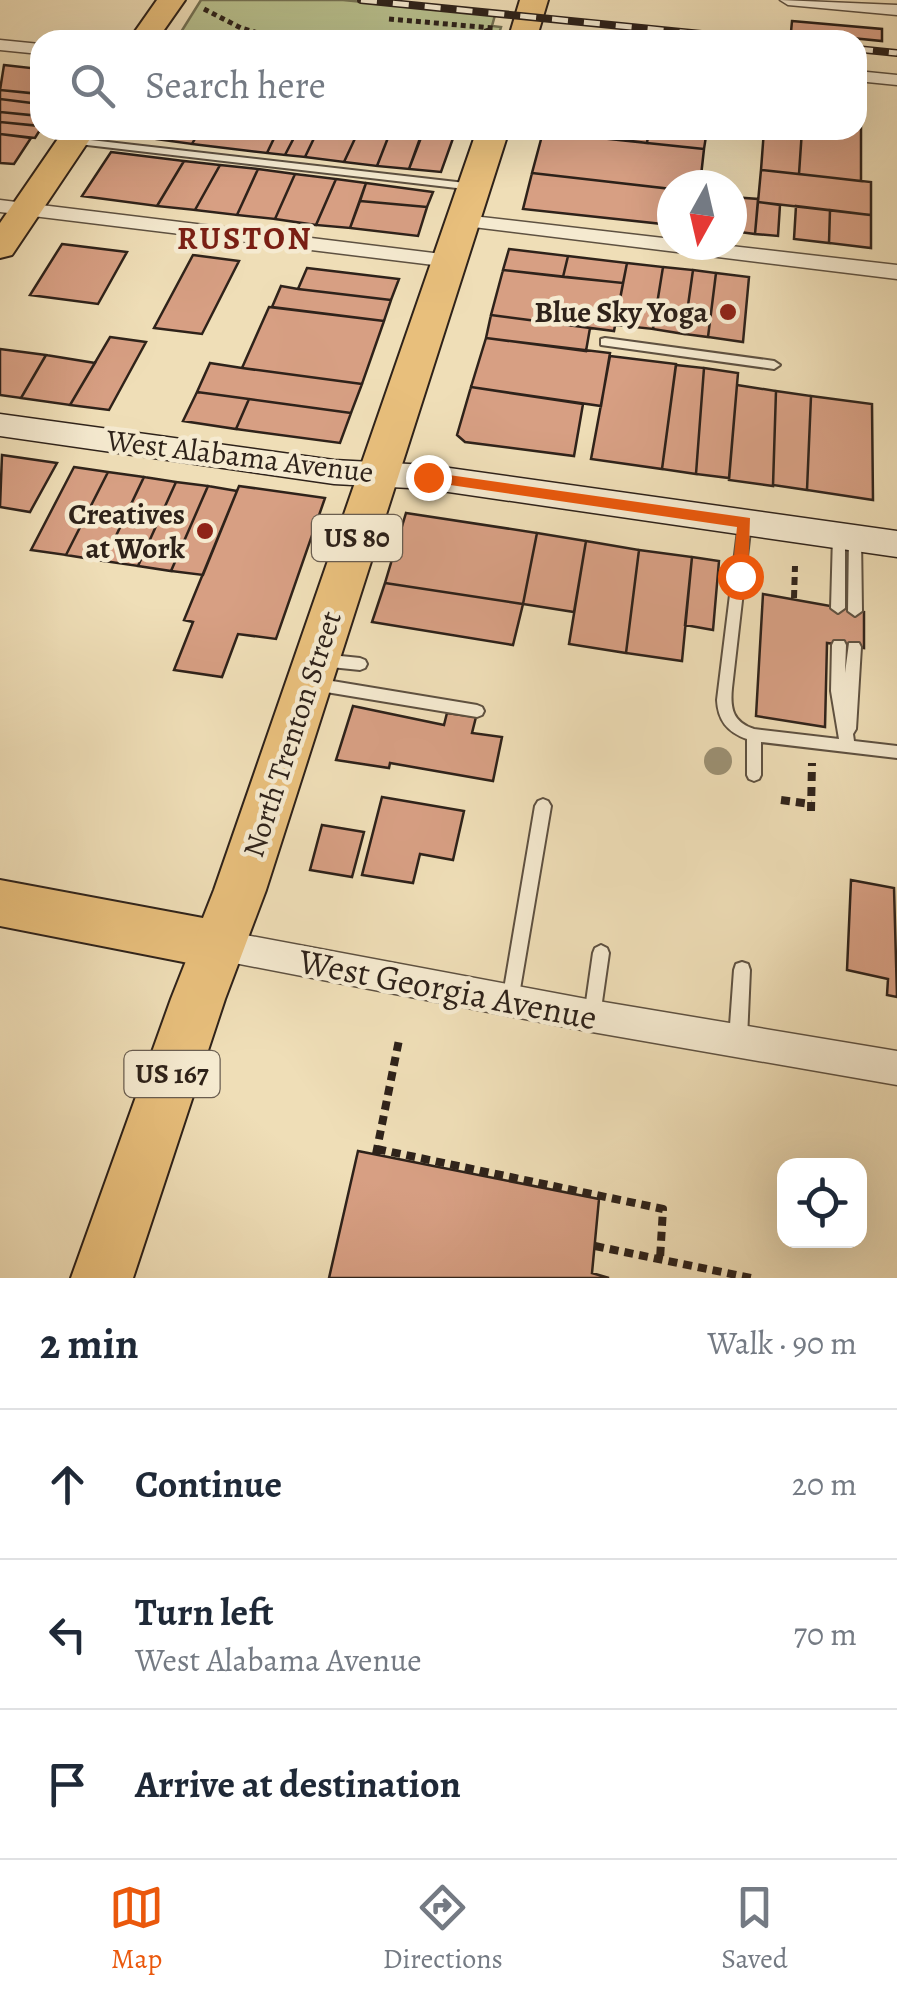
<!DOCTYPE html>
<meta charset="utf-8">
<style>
:root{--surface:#fff;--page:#f6f6f7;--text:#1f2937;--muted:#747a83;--line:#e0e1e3;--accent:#ea580c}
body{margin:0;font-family:Alegreya,serif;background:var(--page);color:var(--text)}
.controls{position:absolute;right:30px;bottom:30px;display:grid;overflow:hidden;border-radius:20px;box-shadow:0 10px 40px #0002}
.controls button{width:90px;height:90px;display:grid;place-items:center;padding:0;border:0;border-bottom:2px solid var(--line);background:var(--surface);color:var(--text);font:50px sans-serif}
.compass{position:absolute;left:657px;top:170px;width:90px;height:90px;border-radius:50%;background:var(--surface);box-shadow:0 10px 40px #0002;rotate:188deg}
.stop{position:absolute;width:30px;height:30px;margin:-22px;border:8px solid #ea580c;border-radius:50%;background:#fff}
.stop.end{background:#ea580c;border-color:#fff;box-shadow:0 2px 10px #0008}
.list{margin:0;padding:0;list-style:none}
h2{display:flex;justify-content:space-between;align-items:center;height:130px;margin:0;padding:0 40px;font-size:42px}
h2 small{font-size:32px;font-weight:400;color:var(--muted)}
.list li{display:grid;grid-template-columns:65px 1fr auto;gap:30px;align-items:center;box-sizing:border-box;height:150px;padding:0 40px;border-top:2px solid var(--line)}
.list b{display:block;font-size:38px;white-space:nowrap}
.list p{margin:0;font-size:32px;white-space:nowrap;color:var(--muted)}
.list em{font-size:32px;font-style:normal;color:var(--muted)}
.icon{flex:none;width:55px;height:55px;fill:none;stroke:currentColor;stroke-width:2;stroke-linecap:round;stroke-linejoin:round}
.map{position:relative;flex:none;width:897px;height:1278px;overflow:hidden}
.search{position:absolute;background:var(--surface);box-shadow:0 10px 40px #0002;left:30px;right:30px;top:30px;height:110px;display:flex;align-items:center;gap:25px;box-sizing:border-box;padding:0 35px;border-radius:30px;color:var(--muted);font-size:38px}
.sheet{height:580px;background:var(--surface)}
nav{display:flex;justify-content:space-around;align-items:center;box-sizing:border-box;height:140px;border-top:2px solid var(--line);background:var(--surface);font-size:28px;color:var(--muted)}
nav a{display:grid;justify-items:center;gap:5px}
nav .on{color:var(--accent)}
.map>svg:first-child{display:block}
</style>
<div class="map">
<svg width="897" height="1278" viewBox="0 0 897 1278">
<rect width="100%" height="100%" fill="#efdeb7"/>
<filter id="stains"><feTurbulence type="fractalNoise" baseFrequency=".002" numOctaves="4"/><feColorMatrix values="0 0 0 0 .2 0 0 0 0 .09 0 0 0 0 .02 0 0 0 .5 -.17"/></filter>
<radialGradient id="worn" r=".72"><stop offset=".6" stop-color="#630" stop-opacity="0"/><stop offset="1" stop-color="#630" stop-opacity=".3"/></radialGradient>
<path fill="#b9c18e" stroke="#747254" stroke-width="2.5" d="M201,0h142l152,15 -3,11 9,1 -4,13h-321z"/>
<path fill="#d79f83" stroke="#2e221a" stroke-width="2.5" d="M792,21l90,8v12l-91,-9z
M4,65l36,4v25l-40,-4z
M0,90l40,4v10l-40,-5z
M0,99l40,5v12l-40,-4z
M857,99l4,1v81l-62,-7 3,-44h55z
M0,112l40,4v10l-40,-4z
M0,122l40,4v4l-5,8 -35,-4z
M128,130h33l-5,9 -32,-3z
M161,130h39l-8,14 -36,-5z
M200,130h78l-11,23 -75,-9z
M278,130h20l-13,25 -18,-2z
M298,130h20l-13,27 -20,-2z
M318,130h41l-15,32 -39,-5z
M359,130h32l-14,36 -33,-4z
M391,130h33l-15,39 -32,-3z
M423,130h33l-15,42 -32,-3z
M545,130h104l-2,13z
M649,130h58l-3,19 -57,-6z
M764,130h38l-3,44 -38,-4z
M543,132l161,17 -4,36h-28v4l-140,-16z
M0,134l31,4 -17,26 -14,-1z
M111,152l73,9 -27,45 -75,-10z
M184,161l36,4 -25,45 -38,-4z
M220,165l38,4 -21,46 -42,-5z
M258,169l37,5 -20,45 -38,-4z
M761,170l110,12v33l-113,-13z
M532,173l140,16v36l-149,-16z
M295,174l41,5 -20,46 -41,-6z
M336,179l30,4 -16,45 -34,-3z
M366,183l67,9 -6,15 -67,-6z
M732,197l26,2 -3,35 -23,-3z
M360,201l67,6 -9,29 -68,-8z
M758,202l22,3 -2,31 -23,-2z
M796,206l34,4 -1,33 -35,-4z
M830,210l41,5v33l-42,-5z
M62,244l65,8 -29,52 -68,-9z
M509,249l59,7 -5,21 -60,-7z
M193,255l46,6 -37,73 -48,-6z
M568,256l59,7 -4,20 -60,-6z
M627,263l36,4 -10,62 -38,-4z
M663,267l30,3 -9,64 -31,-5z
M307,268l92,11 -8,21 -93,-11z
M503,270l120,13 -9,48 -123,-16z
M693,270l23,3 -8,64 -24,-3z
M716,273l33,4 -6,65 -35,-5z
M281,286l17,3 93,11 -7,21 -112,-14z
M269,307l115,14 -22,63 -120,-16z
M491,315l99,13 -4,23 -100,-13z
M110,337l36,5 -37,68 -39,-5z
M486,338l124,15 -9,53 -130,-19z
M0,349l46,6 -25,43 -21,-3z
M46,355l49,8 -25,42 -49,-7z
M610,356l66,8 -14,105 -71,-10z
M210,363l32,5 120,16 -11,29 -154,-21z
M676,365l28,3 -8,106 -34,-5z
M704,368l34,5 -9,105 -33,-4z
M737,385l39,6 -3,95 -44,-6z
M471,387l112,17 -9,52 -109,-14 -8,-7z
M776,391l35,5 -4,94 -34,-5z
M197,392l52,7 -13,30 -53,-8z
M811,396l61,8 1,96 -66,-10z
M249,399l102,14 -11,30 -104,-14z
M2,455l55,8 -27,49 -30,-5z
M74,467l34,5 -42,83 -35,-5z
M108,472l36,5 -40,84 -38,-6z
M144,477l32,5 -38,84 -34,-5z
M176,482l32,4 -37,85 -33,-5z
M208,486l29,5 -34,84 -32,-4z
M239,486l86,12 -49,141 -38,-5 -16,43 -48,-7 19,-48 -9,-2z
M406,513l131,20 -14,71 -138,-21z
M537,533l49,8 -12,71 -51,-8z
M586,541l53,9 -13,103 -57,-9z
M639,550l53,7 -10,104 -56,-8z
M692,557l27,4 -6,69 -28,-5z
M385,583l138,21 -10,41 -141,-23z
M763,594l101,18v36l-37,-5 -2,84 -69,-11z
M353,706l91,19 3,-12 29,4 -4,16 30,4 -9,44 -103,-18 -1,5 -53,-8z
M382,797l82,14 -11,49 -33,-6 -7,29 -51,-8z
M322,825l42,7 -12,45 -42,-7z
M851,880l43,8 3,109 -10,-2 1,-16 -41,-9z
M358,1151l241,48 -7,74 17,5h-280z"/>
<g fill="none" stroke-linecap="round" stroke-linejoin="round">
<g stroke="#5e5141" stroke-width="4">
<path id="service" d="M73,138l401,46 5,3 -5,3 -404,-47 -2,-2z
M605,338l169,23 6,4 -6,4 -173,-24v-6z
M745,517l6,5 -19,166c-2,21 1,34 22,41l85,10 -8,-48 1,-46 2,-4h10l2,4 -1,28 4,-30h10l2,4 -5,82 -3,5 1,7 43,5v12l-136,-16v33l-2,4 -5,2 -5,-2 -2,-4v-36c-20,-7 -29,-19 -30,-39l22,-178z
M839,531l6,5v72l-7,5 -7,-5 2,-72z
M855,532l6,5 1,74 -7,5 -7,-5 1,-74z
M321,654l39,4 5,2 2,4 -2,4 -5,2 -39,-4 -5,-2 -2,-4 2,-4z
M314,678l163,27 5,2 2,4 -2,4 -5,2 -163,-27 -5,-2 -2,-4 2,-4z
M543,799l5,2 3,5 -33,195 -2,6 -6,2 -6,-2 -2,-6 33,-195 3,-5z
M601,945l6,3 2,5 -9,63 -2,6 -6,2 -6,-2 -2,-6 9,-63 2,-5z
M742,962l6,2 2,6 -3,69 -3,6 -6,2 -6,-2 -3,-6 5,-69 2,-6z"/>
</g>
<g stroke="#5e5141" stroke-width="3">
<path id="minor" d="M780,0l117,5v10l-109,-10z
M0,40l40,4v10l-40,-4z
M857,71l40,4v10l-40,-4z
M0,200l450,55 11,6 -11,6 -450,-55z
M464,215l208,24v6h50l175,20v14l-440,-54 -3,-4 3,-4z
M219,930l373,70 305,51v34l-305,-53 -373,-72 -12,-4 -4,-11 4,-11z"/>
</g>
<g stroke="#2e221a" stroke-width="3">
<path id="secondary" d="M0,414l334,46 94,5 469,66v26l-469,-68 -94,-5 -334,-48z"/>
</g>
<g stroke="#2e221a" stroke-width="4">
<path id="primary" d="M0,880l219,41 18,7 7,17 -7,17 -18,7 -219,-43z"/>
</g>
<g stroke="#2e221a" stroke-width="4">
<path id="trunk" d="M157,0h28l-28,40h-28z
M520,0h28l-12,40h-28z
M64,130h32l-84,125 -12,3v-35z
M477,130h32l-243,760 -41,109 -92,279h-62l100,-279 43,-109z"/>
</g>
<path stroke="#2e221a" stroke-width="5" stroke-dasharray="5 4" stroke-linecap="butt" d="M204,9l37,19 41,12
M389,19l104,9
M239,40l23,-4
M316,40h28
M459,40l33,-11"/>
<path stroke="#2e221a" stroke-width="6" stroke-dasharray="8 5" stroke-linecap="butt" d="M794,598l1,-32"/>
<path stroke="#2e221a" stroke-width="8" stroke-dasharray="9 6" stroke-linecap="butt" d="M781,800l30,4
M811,811l1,-48
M377,1149l286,60 -3,50
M376,1154l23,-114
M595,1246l156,32"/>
<use href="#service" fill="#f5ead0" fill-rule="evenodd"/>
<use href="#minor" fill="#f5ead0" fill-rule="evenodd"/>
<use href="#secondary" fill="#f5ead0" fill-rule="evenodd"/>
<use href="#primary" fill="#e8bf7c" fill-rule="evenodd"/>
<use href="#trunk" fill="#e8bf7c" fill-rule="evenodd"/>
<g stroke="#2e221a" stroke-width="8">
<path id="rail" d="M361,0l401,40
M857,49l40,4"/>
</g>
<use href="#rail" stroke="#f5ead0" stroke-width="5" stroke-dasharray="16" stroke-linecap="butt"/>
</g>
<circle fill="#9c9174" cx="718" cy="761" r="14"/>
<path fill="#ea580c" d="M428,472l322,46 -2,58 -8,6 -8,-6 5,-49 -314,-46v-8z"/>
<g fill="#8f2418" stroke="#f5ead0" stroke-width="4">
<circle cx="728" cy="312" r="10"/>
<circle cx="205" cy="531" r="10"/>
</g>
<g text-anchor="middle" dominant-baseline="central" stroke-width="9" stroke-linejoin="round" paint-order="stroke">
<g fill="#f5ead0" stroke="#6a5e51" stroke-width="2.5">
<rect x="312" y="515" width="90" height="46" rx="8"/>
<rect x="124.5" y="1051" width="95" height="46" rx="8"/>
</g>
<g font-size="28" font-weight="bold" fill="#2e221a">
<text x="357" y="538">US 80</text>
<text x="172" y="1074">US 167</text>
</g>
<g font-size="30" font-weight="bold" fill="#2e221a" stroke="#f5ead0" text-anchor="end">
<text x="708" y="312">Blue Sky Yoga</text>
<text x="185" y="514">Creatives<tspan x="185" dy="34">at Work</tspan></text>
</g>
<g font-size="30" fill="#2e221a" stroke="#f5ead0">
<text transform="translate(240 456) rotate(7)">West Alabama Avenue</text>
<text transform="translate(292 734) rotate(-72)">North Trenton Street</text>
</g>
<g font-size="32" font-weight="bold" letter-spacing="2.5" fill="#7a1f14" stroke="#f5ead0">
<text x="245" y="238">RUSTON</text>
</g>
<g font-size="35" fill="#2e221a" stroke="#f5ead0">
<text transform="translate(448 989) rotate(11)">West Georgia Avenue</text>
</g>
</g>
<rect width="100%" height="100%" filter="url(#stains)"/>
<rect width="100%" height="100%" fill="url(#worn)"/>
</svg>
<div class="controls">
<button><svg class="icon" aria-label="locate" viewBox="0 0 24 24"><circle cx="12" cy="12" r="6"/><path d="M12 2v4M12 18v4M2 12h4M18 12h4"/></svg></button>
</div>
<svg class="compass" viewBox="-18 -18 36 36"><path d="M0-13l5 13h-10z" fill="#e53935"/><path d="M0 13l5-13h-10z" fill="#747a83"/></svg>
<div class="stop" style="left:740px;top:576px"></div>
<div class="stop end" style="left:428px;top:477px"></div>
<div class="search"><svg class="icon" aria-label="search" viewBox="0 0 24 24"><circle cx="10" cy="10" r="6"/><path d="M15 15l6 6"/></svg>Search here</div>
</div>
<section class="sheet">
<h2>2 min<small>Walk · 90 m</small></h2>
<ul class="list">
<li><svg class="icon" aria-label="ahead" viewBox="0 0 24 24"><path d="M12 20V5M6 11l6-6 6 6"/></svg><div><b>Continue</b></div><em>20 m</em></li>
<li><svg class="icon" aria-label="left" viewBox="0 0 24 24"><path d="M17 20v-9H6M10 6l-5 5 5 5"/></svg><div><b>Turn left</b><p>West Alabama Avenue</p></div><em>70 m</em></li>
<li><svg class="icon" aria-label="arrive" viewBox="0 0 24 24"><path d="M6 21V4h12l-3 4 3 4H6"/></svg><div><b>Arrive at destination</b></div></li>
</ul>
</section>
<nav>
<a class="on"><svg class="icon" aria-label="map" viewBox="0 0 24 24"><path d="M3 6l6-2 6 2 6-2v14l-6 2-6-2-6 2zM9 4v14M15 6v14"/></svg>Map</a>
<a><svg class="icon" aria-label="directions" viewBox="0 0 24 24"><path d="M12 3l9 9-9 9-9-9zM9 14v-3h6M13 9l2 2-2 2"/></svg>Directions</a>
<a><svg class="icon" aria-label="saved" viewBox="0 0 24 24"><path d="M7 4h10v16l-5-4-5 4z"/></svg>Saved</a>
</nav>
